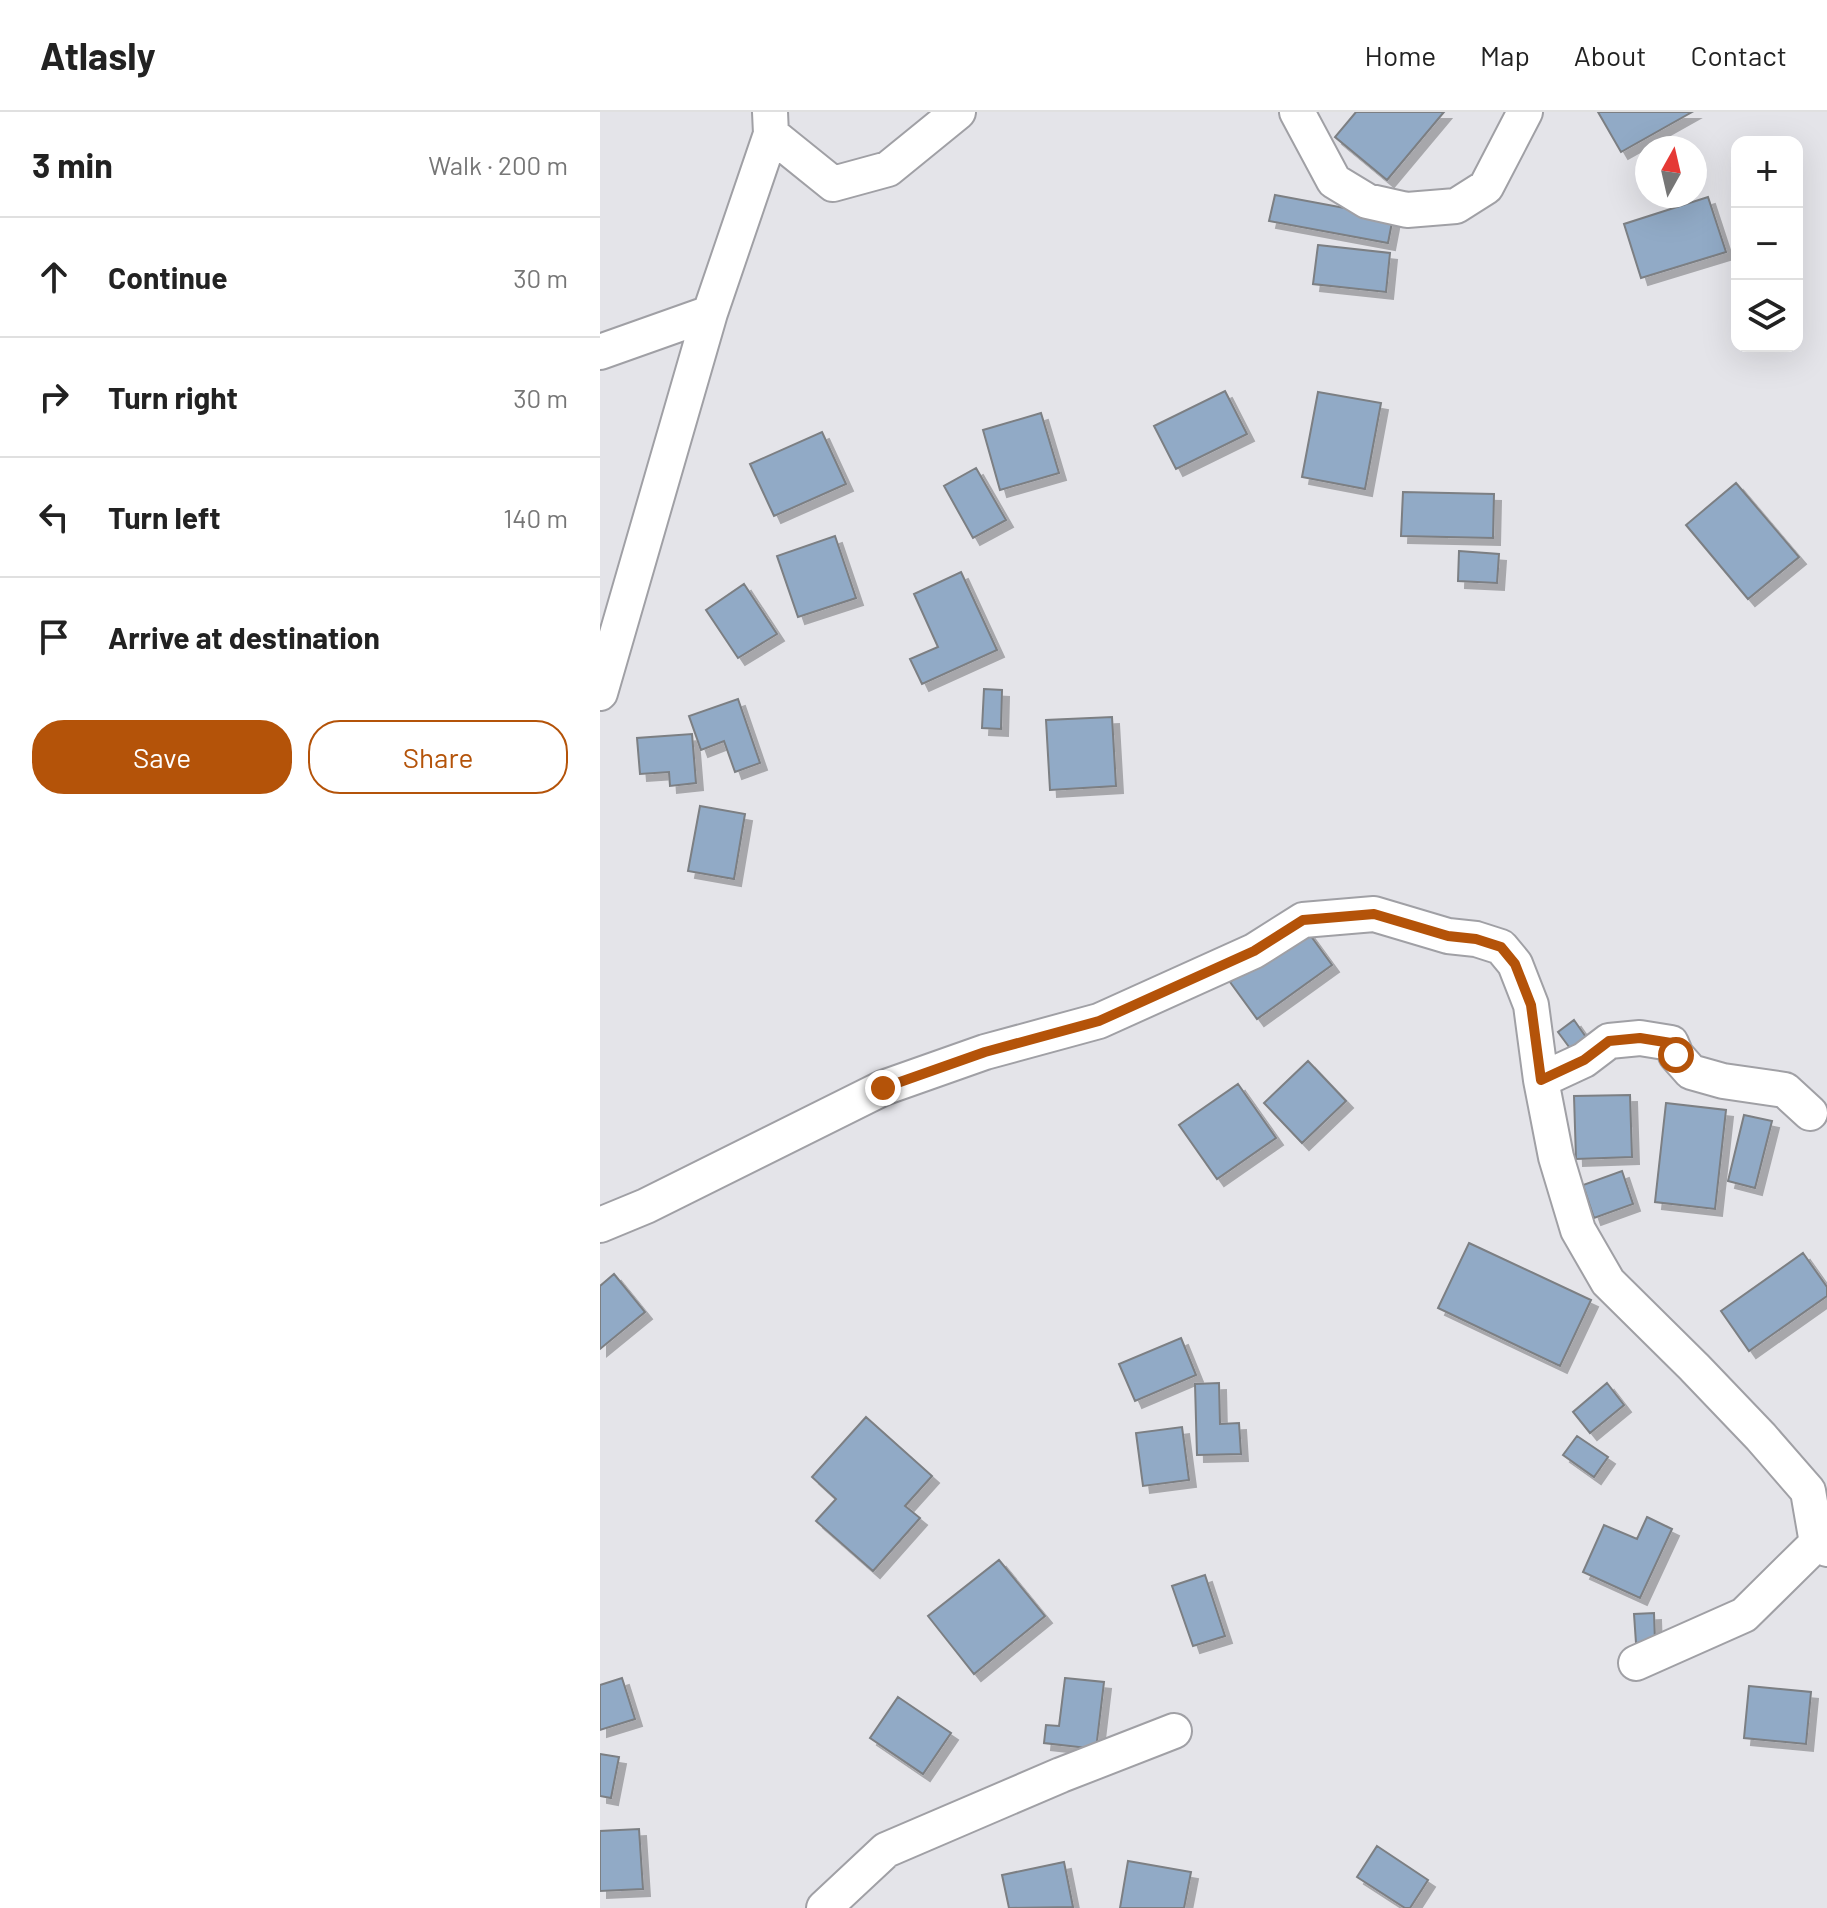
<!DOCTYPE html>
<meta charset="utf-8">
<style>
:root{--surface:#fff;--page:#f2f2f2;--text:#222;--muted:#767676;--line:#e0e0e0;--accent:#b45309}
body{margin:0;font-family:Barlow,sans-serif;background:var(--page);color:var(--text)}
.controls{position:absolute;right:24px;top:24px;display:grid;overflow:hidden;border-radius:16px;box-shadow:0 8px 32px #0002}
.controls button{width:72px;height:72px;display:grid;place-items:center;padding:0;border:0;border-bottom:2px solid var(--line);background:var(--surface);color:var(--text);font:40px sans-serif}
.compass{position:absolute;left:1035px;top:24px;width:72px;height:72px;border-radius:50%;background:var(--surface);box-shadow:0 8px 32px #0002;rotate:8deg}
.stop{position:absolute;width:24px;height:24px;margin:-18px;border:6px solid #b45309;border-radius:50%;background:#fff}
.stop.end{background:#b45309;border-color:#fff;box-shadow:0 2px 8px #0008}
.list{margin:0;padding:0;list-style:none}
h2{display:flex;justify-content:space-between;align-items:center;height:104px;margin:0;padding:0 32px;font-size:34px}
h2 small{font-size:26px;font-weight:400;color:var(--muted)}
.list li{display:grid;grid-template-columns:52px 1fr auto;gap:24px;align-items:center;box-sizing:border-box;height:120px;padding:0 32px;border-top:2px solid var(--line)}
.list b{display:block;font-size:30px;white-space:nowrap}
.list em{font-size:26px;font-style:normal;color:var(--muted)}
.actions{display:flex;gap:16px;padding:24px 32px}
.actions a{flex:1;padding:18px 0;border:2px solid var(--accent);border-radius:32px;text-align:center;font-size:28px;color:var(--accent)}
.actions .main{background:var(--accent);color:#fff}
.icon{flex:none;width:44px;height:44px;fill:none;stroke:currentColor;stroke-width:2;stroke-linecap:round;stroke-linejoin:round}
.map{position:relative;flex:none;width:1227px;height:1796px;overflow:hidden}
header{display:flex;align-items:center;gap:48px;box-sizing:border-box;height:112px;padding:0 40px;background:var(--surface);border-bottom:2px solid var(--line)}
header strong{font-size:38px}
nav{display:flex;gap:44px;margin-inline-start:auto;font-size:28px}
main{display:flex}
aside{flex:1;background:var(--surface)}
.map>svg:first-child{display:block}
</style>
<header>
<strong>Atlasly</strong>
<nav><a>Home</a><a>Map</a><a>About</a><a>Contact</a></nav>
</header>
<main>
<aside>
<h2>3 min<small>Walk · 200 m</small></h2>
<ul class="list">
<li><svg class="icon" aria-label="ahead" viewBox="0 0 24 24"><path d="M12 20V5M6 11l6-6 6 6"/></svg><div><b>Continue</b></div><em>30 m</em></li>
<li><svg class="icon" aria-label="right" viewBox="0 0 24 24"><path d="M7 20v-9h11M14 6l5 5-5 5"/></svg><div><b>Turn right</b></div><em>30 m</em></li>
<li><svg class="icon" aria-label="left" viewBox="0 0 24 24"><path d="M17 20v-9H6M10 6l-5 5 5 5"/></svg><div><b>Turn left</b></div><em>140 m</em></li>
<li><svg class="icon" aria-label="arrive" viewBox="0 0 24 24"><path d="M6 21V4h12l-3 4 3 4H6"/></svg><div><b>Arrive at destination</b></div></li>
</ul>
<div class="actions"><a class="main">Save</a><a>Share</a></div>
</aside>
<div class="map">
<svg width="1227" height="1796" viewBox="0 0 1227 1796">
<defs>
<filter id="shadow"><feDropShadow dx="7" dy="7" stdDeviation="0" flood-color="#0004"/></filter>
</defs>
<rect width="100%" height="100%" fill="#e4e4e9"/>
<path fill="#91aac6" stroke="#7c7f83" stroke-width="2" filter="url(#shadow)" d="M756,0h88l-57,68 -52,-43z
M998,0h94l-71,40z
M675,83l118,22 -5,26 -119,-22z
M1108,85l18,55 -85,26 -17,-54z
M718,133l72,8 -4,39 -73,-8z
M625,279l22,43 -71,35 -22,-43z
M718,280l63,11 -16,86 -63,-12z
M441,301l18,60 -59,17 -17,-60z
M222,320l24,52 -72,32 -24,-52z
M376,356l30,52 -33,18 -29,-52z
M1136,371l63,74 -51,42 -62,-74z
M803,380l91,2 -1,44 -92,-2z
M235,424l21,62 -58,19 -21,-61z
M859,439l40,3 -2,29 -39,-2z
M361,460l36,78 -75,34 -12,-25 28,-12 -24,-53z
M144,472l33,50 -39,24 -32,-48z
M384,577l18,1 -1,39 -19,-1z
M138,587l22,64 -25,9 -11,-31 -23,9 -12,-34z
M512,605l4,69 -66,4 -4,-70z
M92,622l4,49 -26,3 -1,-14 -29,2 -3,-36z
M100,694l45,8 -11,65 -46,-8z
M705,816l27,37 -75,54 -27,-37z
M974,908l14,20 -16,11 -14,-19z
M708,949l38,40 -44,42 -38,-40z
M638,972l38,54 -59,41 -38,-54z
M1030,983l2,62 -56,2 -2,-63z
M1066,991l60,7 -11,99 -60,-7z
M1144,1003l28,6 -17,67 -27,-7z
M1022,1059l11,33 -39,14 -11,-33z
M869,1131l122,57 -31,66 -122,-58z
M1203,1141l24,34v9l-78,55 -28,-40z
M14,1162l31,38 -45,37v-63z
M581,1226l15,37 -61,26 -16,-37z
M619,1271l1,41 19,-1 2,31 -44,1 -2,-71z
M1007,1271l17,22 -34,28 -17,-21z
M266,1305l66,59 -27,30 15,12 -47,53 -57,-50 20,-22 -24,-22z
M582,1315l7,53 -46,6 -7,-53z
M977,1324l31,21 -14,20 -31,-22z
M1047,1405l25,12 -32,69 -57,-26 21,-47 33,14z
M399,1448l46,56 -71,58 -46,-58z
M605,1463l20,61 -32,10 -21,-60z
M1054,1501l1,29 -19,1 -2,-29z
M22,1566l13,41 -35,11v-45z
M465,1566l39,4 -8,67 -52,-6 2,-18 13,1z
M1149,1574l62,6 -5,52 -62,-6z
M298,1585l53,36 -28,41 -53,-36z
M0,1642l19,3 -8,41 -11,-2z
M39,1717l4,60 -43,2v-60z
M777,1734l51,34 -18,28h-5l-48,-31z
M528,1749l63,11 -7,36h-64z
M464,1750l9,45 -64,1 -7,-33z"/>
<g fill="none" stroke-linecap="round" stroke-linejoin="round">
<g stroke="#a0a0a5" stroke-width="38">
<path id="minor" d="M697,0l37,69 33,20 40,9 49,-4 30,-19 39,-75
M171,22l62,50 55,-15 70,-57
M0,240l110,-39
M0,581l110,-380 61,-179 -1,-22
M941,968l15,77 22,73 30,52 86,85 67,70 47,54 9,52 10,6
M0,1113l46,-19 237,-118 102,-36 114,-31 155,-70 49,-31 71,-6 74,22 28,3 25,8 14,17 16,41 10,75 43,-20 25,-19 31,-3 31,5 5,12 15,17 32,9 62,9 25,23
M1036,1551l108,-48 73,-72
M224,1796l62,-58 175,-75 113,-44"/>
</g>
<use href="#minor" stroke="#fff" stroke-width="34"/>
</g>
<g fill="none" stroke-linecap="round" stroke-linejoin="round">
<path stroke="#b45309" stroke-width="10" d="M283,976l102,-36 114,-31 155,-70 49,-31 71,-6 74,22 28,3 25,8 14,17 16,41 10,75 43,-20 25,-19 31,-3 31,5 5,12"/>
</g>
</svg>
<div class="controls">
<button>+</button>
<button>−</button>
<button><svg class="icon" aria-label="layers" viewBox="0 0 24 24"><path d="M12 4l9 5-9 5-9-5zM3 14l9 5 9-5"/></svg></button>
</div>
<svg class="compass" viewBox="-18 -18 36 36"><path d="M0-13l5 13h-10z" fill="#e53935"/><path d="M0 13l5-13h-10z" fill="#767676"/></svg>
<div class="stop" style="left:1076px;top:943px"></div>
<div class="stop end" style="left:283px;top:976px"></div>
</div>
</main>
